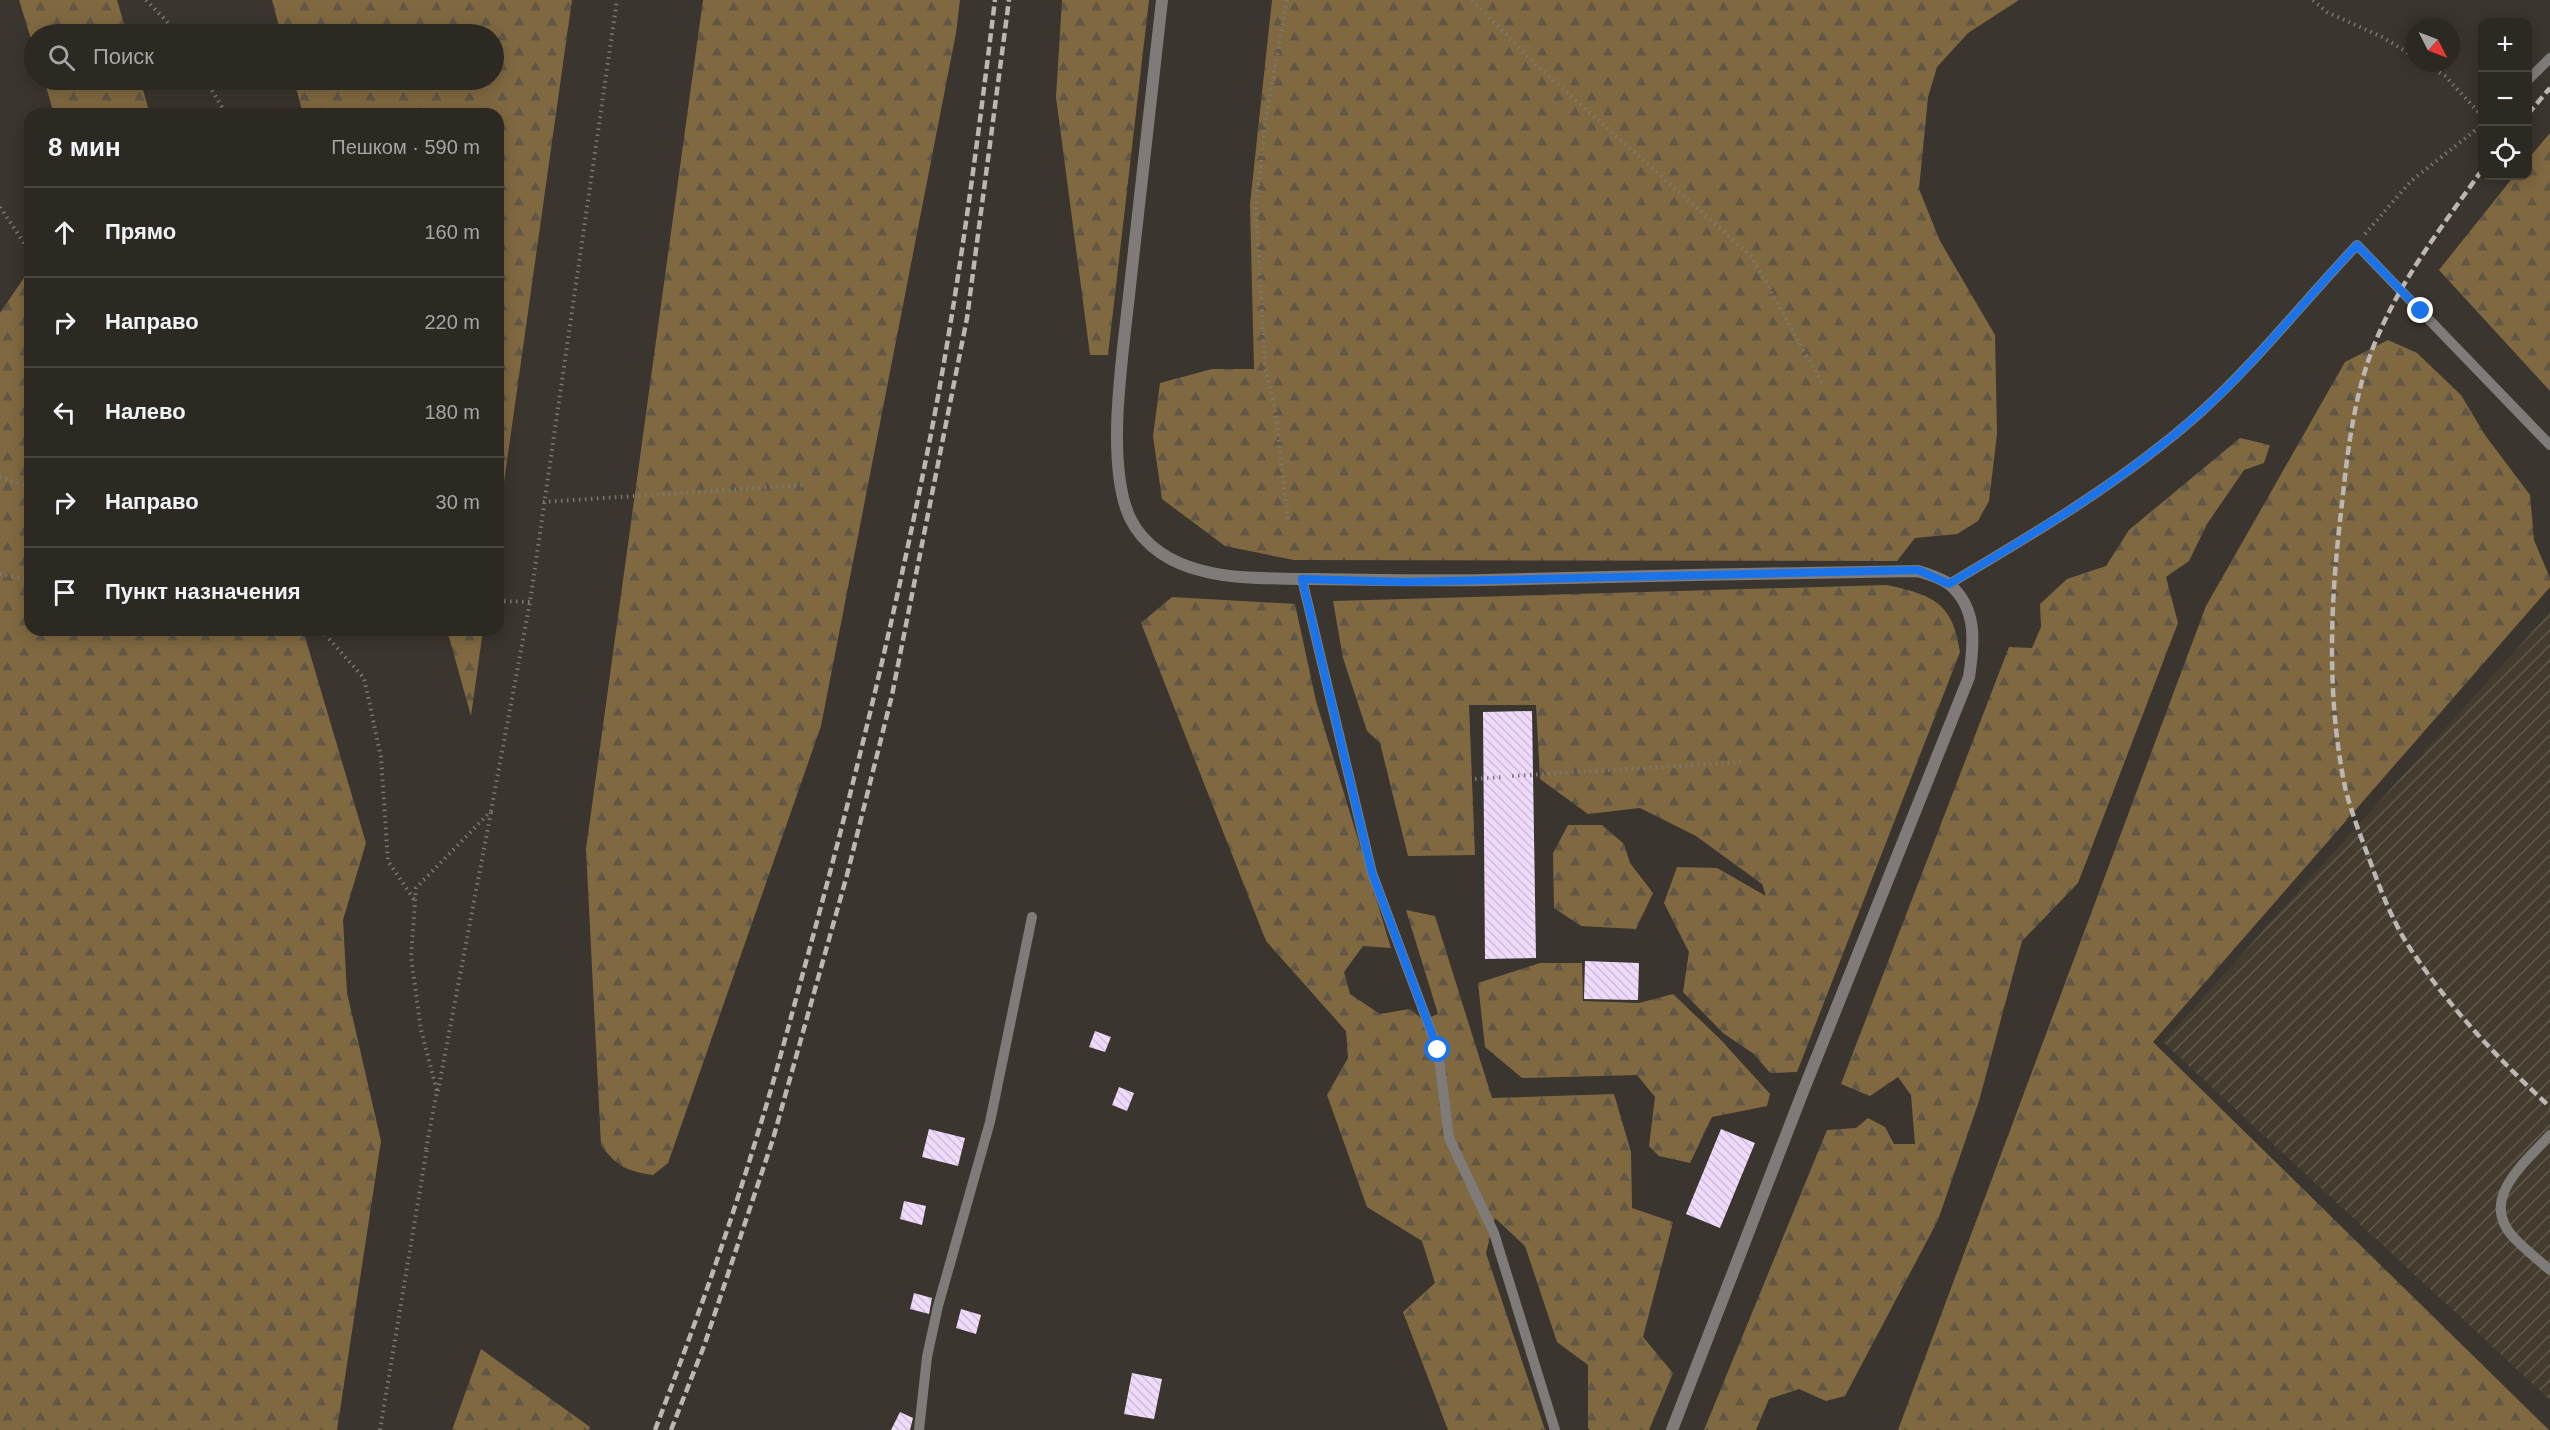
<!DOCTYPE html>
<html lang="ru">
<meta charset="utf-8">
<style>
:root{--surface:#2c2822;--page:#38342f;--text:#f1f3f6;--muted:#a6a6a5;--line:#484440}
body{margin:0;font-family:Arial,sans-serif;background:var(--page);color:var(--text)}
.controls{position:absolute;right:18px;top:18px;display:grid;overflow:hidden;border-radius:12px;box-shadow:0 3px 15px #0003}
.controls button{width:54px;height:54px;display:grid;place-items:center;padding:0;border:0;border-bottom:2px solid var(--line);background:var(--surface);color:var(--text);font:30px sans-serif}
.compass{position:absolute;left:2406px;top:18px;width:54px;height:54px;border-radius:50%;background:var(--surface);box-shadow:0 3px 15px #0003;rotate:132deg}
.stop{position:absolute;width:18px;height:18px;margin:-14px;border:4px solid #1a73e8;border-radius:50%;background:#fff}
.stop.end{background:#1a73e8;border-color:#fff;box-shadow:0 2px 6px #0008}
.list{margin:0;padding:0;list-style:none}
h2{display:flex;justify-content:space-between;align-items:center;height:78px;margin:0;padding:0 24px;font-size:26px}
h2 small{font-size:20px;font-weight:400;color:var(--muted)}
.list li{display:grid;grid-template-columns:39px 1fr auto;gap:18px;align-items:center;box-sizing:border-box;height:90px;padding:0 24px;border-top:2px solid var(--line)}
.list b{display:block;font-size:22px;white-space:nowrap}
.list em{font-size:20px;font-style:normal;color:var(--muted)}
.icon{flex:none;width:33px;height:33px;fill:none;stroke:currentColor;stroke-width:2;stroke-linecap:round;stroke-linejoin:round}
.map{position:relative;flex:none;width:2550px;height:1430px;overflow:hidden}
.search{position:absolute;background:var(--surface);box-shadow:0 3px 15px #0003;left:24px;top:24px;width:480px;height:66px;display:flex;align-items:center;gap:15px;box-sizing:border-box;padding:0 21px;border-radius:33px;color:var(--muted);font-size:22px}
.panel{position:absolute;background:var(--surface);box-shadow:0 3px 15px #0003;left:24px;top:108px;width:480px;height:528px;border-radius:18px}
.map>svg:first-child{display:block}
</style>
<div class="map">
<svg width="2550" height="1430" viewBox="0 0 2550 1430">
<defs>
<pattern id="industrial-furrows" width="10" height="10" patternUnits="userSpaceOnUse" patternTransform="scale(1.5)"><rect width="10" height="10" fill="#443d2f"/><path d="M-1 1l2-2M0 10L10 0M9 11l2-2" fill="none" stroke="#605a4d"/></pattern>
<pattern id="forest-firs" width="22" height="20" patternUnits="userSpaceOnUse" patternTransform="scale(1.5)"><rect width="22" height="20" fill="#806941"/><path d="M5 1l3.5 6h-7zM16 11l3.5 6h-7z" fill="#625744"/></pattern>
<pattern id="building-back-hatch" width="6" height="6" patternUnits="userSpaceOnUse" patternTransform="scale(1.5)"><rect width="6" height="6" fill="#efdafc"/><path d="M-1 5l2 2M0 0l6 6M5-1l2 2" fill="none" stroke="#cebdd8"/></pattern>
</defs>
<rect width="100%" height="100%" fill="#3a352e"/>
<path fill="url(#industrial-furrows)" d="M2550,612v788l-387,-358z"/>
<path fill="url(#forest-firs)" d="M19,0h98l10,34h-93v15z
M272,0h300l-74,525v-411h-195l-9,-34h200v-46h-213z
M703,0h257l-4,33 -135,693 -153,437 -15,12c-26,-4 -36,-8 -52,-30l-15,-296z
M1062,0h87l-41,355h-18l-34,-258z
M1272,0h747l-51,33 -31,34 -9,30 -9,92 21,52 55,94 2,99 -8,67 -11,20 -21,13 -42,4 -18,23 -603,-1 -69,-14 -63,-47 -9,-63 7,-53 52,-14h42l-4,-165z
M44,80h96l10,34h-96z
M2550,133v258l-111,-121 75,-94h14v-17z
M30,269v361h273l63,213 -23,77 4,73 34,148 -44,289h-337v-1117z
M2388,340l29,13 44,42 24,40 45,60 4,45 16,38v9l-397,455 396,388h-651l308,-824 139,-244z
M2240,438l30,7 -6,18 -20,7 -37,54 -18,37 -23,16 12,46 -100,260 -56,58 -43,160 -41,119 -93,176 -19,5 -27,-12 -30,10 -13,31h-52l123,-300 29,-2 12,-10 17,9 9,17h21l-4,-49 -13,-18 -28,19 -29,-12 168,-437 23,1 9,-21 -1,-23 27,-25 39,-13 23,-36z
M1887,585c45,10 66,17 73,67l-163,420 -27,1 -16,-19 -31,-21 -40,-41 6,-40 -25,-49 13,-36 40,1 49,28 -4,-12 -66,-48 -56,-28 -52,6 -48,-35 -4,-74h-67l6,150 -67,1 -28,-113 -13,-12 -24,-73 -10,-57z
M1172,597l123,7 21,97 75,247 -28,-2 -19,26 6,22 30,20 30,-5 13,11 15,-6 -32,-104 29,6 57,182 122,-4 17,58 1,56 41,14 -30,115 30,36 -24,57h-59l-2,-2v-63l-31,-23 -32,-96 -30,-28 -9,35 59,177h-97l-45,-118 32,-29 -13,-42 -55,-34 -40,-112 21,-37 -2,-27 -80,-90 -125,-318z
M447,630h36l-12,86z
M1568,825h34l22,19 6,19 23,30 -17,36 -55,-3 -27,-18 -1,-55z
M1540,963h42l1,38 56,2 34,-9 48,46 49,54 -3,12 -55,11 -22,46 -31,-7 -10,-10 6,-49 -18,-22 -115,3 -37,-31 -7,-64z
M481,1349l109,78 -1,3h-137z"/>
<path fill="url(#building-back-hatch)" d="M1532,711l4,247 -51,1 -2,-247z
M1585,961l54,2 -1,37 -54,-1z
M1095,1031l16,6 -6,15 -16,-5z
M1119,1087l15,6 -7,18 -15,-6z
M929,1129l36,9 -7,28 -36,-9z
M1721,1129l34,14 -35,85 -34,-14z
M904,1201l22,5 -4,19 -22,-6z
M914,1293l18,5 -3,16 -19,-5z
M961,1309l20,6 -5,19 -20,-6z
M1132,1373l30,6 -8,40 -30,-5z
M900,1412l13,6 -3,12h-19z"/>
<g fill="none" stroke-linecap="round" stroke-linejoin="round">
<path stroke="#7c7872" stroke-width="4" stroke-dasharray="1.5 4.5" stroke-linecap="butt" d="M146,0l33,34
M1287,0l-21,117 -10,91 9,159 10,41 13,111
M1472,0l63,64 216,192 72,129
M2313,0l14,12 55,25 33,20
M2424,63l21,13 37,40
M206,80l20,34
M0,207l30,45
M2365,234l46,-53 71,-56
M0,477l30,10
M543,502l260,-17
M0,574l30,6
M498,601l32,1
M321,630l43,48 17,79 7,104 27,40
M1512,776l230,-14
M1475,779l28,-2
M438,1091l53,-279
M426,1149l11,-58 -16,-61 -10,-73 5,-69 75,-77 39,-209 87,-602
M380,1430l47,-282"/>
<path stroke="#7e7b78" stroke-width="10" d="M2528,80l22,-22
M1302,579l70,294 66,177 11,88 45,95 61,197
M1949,584c88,-52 176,-104 252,-172 56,-51 104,-112 156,-167l193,200
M2550,1135c-26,29 -73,65 -35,104 11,11 23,21 35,31
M919,1430l8,-73 11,-51 52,-184 42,-205"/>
<path stroke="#7e7b78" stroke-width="12" d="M1162,0c-11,95 -22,190 -32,286 -6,62 -26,176 0,232 14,29 43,46 73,53 34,9 72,7 107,8 58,1 115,2 174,1 145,-4 289,-7 434,-9 10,3 23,7 31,13 29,24 25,60 20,93l-167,417 -130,336"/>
<path stroke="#bbb7b2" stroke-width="4.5" stroke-dasharray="9 4.5" stroke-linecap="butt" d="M2528,114l22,-26
M2482,170c-38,54 -79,106 -105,168 -25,58 -30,121 -37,183 -10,88 -13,179 5,266 6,25 16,50 25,74 10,28 21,56 36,81 39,61 91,116 144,165
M655,1430c37,-97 72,-194 102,-294 19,-61 35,-123 52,-185 46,-169 87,-340 121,-512 28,-145 47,-292 65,-439
M671,1430l33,-84 69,-207 74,-264 45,-180 75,-377 42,-318"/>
</g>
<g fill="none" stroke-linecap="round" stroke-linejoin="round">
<path stroke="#1a73e8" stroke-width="8" d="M1438,1050l-66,-177 -70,-294 102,3 514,-12 31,14c88,-52 176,-104 252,-172 56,-51 104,-112 156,-167l64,66"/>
</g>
</svg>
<div class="controls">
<button>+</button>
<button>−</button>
<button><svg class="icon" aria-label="locate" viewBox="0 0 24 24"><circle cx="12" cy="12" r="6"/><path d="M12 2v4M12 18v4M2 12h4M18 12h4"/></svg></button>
</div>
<svg class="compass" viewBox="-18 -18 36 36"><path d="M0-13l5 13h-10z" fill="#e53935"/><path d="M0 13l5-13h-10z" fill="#a6a6a5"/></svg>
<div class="stop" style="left:1438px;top:1050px"></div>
<div class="stop end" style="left:2421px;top:311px"></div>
<div class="search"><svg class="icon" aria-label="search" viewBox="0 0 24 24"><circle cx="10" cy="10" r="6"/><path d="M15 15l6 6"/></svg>Поиск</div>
<section class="panel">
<h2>8 мин<small>Пешком · 590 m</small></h2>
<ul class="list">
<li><svg class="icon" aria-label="ahead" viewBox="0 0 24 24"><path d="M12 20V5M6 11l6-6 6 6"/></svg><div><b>Прямо</b></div><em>160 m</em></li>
<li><svg class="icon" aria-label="right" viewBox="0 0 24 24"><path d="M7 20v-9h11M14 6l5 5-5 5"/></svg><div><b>Направо</b></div><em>220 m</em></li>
<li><svg class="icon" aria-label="left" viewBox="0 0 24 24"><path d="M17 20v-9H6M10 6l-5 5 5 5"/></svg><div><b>Налево</b></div><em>180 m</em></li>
<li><svg class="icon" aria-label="right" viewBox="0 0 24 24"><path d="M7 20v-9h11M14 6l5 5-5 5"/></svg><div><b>Направо</b></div><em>30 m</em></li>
<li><svg class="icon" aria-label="arrive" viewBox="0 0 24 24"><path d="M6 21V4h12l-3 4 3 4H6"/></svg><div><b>Пункт назначения</b></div></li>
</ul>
</section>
</div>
